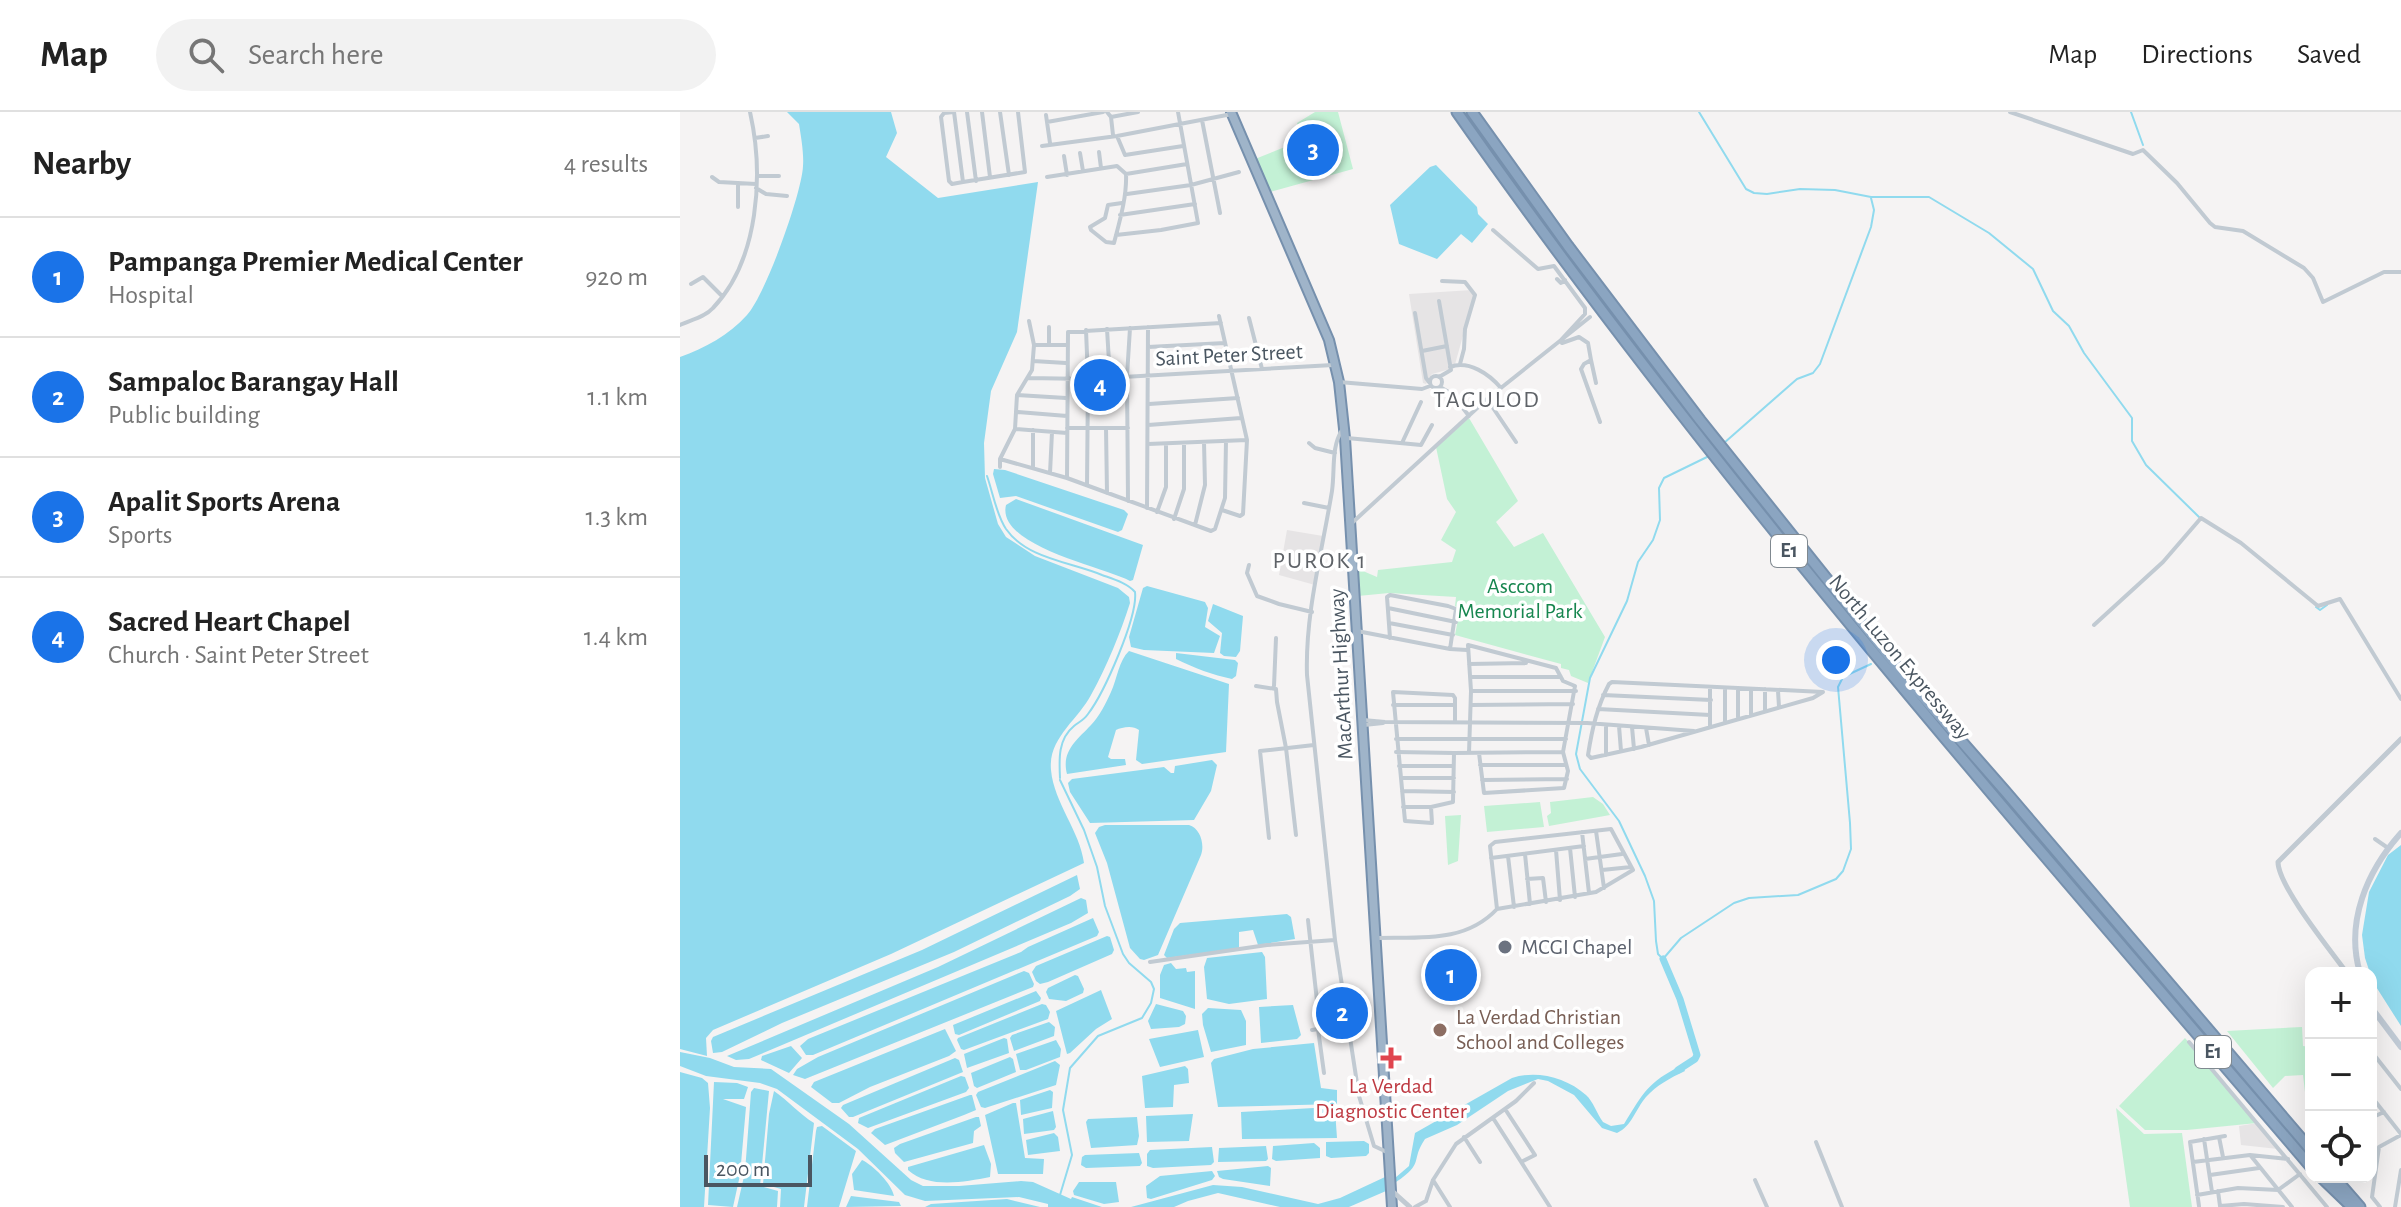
<!DOCTYPE html>
<meta charset="utf-8">
<style>
:root{--surface:#fff;--page:#f2f2f2;--text:#222;--muted:#767676;--line:#e0e0e0;--accent:#1a73e8}
body{margin:0;font-family:"Alegreya Sans",sans-serif;background:var(--page);color:var(--text)}
.controls{position:absolute;right:24px;bottom:24px;display:grid;overflow:hidden;border-radius:16px;box-shadow:0 8px 32px #0002}
.controls button{width:72px;height:72px;display:grid;place-items:center;padding:0;border:0;border-bottom:2px solid var(--line);background:var(--surface);color:var(--text);font:40px sans-serif}
.scale{position:absolute;left:24px;bottom:20px;width:108px;box-sizing:border-box;padding-left:8px;border:4px solid #4a5661;border-top:0;font-size:22px;line-height:28px;white-space:nowrap;color:#4a5661;-webkit-text-stroke:6px #fff;paint-order:stroke}
.you{position:absolute;left:1156px;top:548px;width:28px;height:28px;margin:-20px;border:6px solid #fff;border-radius:50%;background:#1a73e8;box-shadow:0 0 0 12px #1a73e833}
.badge{display:grid;place-items:center;width:52px;height:52px;border-radius:50%;background:var(--accent);color:#fff;font-size:26px;font-weight:700}
.pin{position:absolute;translate:-50% -50%;border:4px solid #fff;box-shadow:0 2px 8px #0006}
.list{margin:0;padding:0;list-style:none}
h2{display:flex;justify-content:space-between;align-items:center;height:104px;margin:0;padding:0 32px;font-size:34px}
h2 small{font-size:26px;font-weight:400;color:var(--muted)}
.list li{display:grid;grid-template-columns:52px 1fr auto;gap:24px;align-items:center;box-sizing:border-box;height:120px;padding:0 32px;border-top:2px solid var(--line)}
.list b{display:block;font-size:30px;white-space:nowrap}
.list p{margin:0;font-size:26px;white-space:nowrap;color:var(--muted)}
.list em{font-size:26px;font-style:normal;color:var(--muted)}
.icon{flex:none;width:44px;height:44px;fill:none;stroke:currentColor;stroke-width:2;stroke-linecap:round;stroke-linejoin:round}
.map{position:relative;flex:none;width:1721px;height:1095px;overflow:hidden}
header{display:flex;align-items:center;gap:48px;box-sizing:border-box;height:112px;padding:0 40px;background:var(--surface);border-bottom:2px solid var(--line)}
header strong{font-size:38px}
nav{display:flex;gap:44px;margin-inline-start:auto;font-size:28px}
.search{width:560px;height:72px;background:var(--page);display:flex;align-items:center;gap:20px;box-sizing:border-box;padding:0 28px;border-radius:44px;color:var(--muted);font-size:30px}
main{display:flex}
aside{flex:1;background:var(--surface)}
.map>svg:first-child{display:block}
</style>
<header>
<strong>Map</strong>
<div class="search"><svg class="icon" aria-label="search" viewBox="0 0 24 24"><circle cx="10" cy="10" r="6"/><path d="M15 15l6 6"/></svg>Search here</div>
<nav><a>Map</a><a>Directions</a><a>Saved</a></nav>
</header>
<main>
<aside>
<h2>Nearby<small>4 results</small></h2>
<ul class="list">
<li><span class="badge">1</span><div><b>Pampanga Premier Medical Center</b><p>Hospital</p></div><em>920 m</em></li>
<li><span class="badge">2</span><div><b>Sampaloc Barangay Hall</b><p>Public building</p></div><em>1.1 km</em></li>
<li><span class="badge">3</span><div><b>Apalit Sports Arena</b><p>Sports</p></div><em>1.3 km</em></li>
<li><span class="badge">4</span><div><b>Sacred Heart Chapel</b><p>Church · Saint Peter Street</p></div><em>1.4 km</em></li>
</ul>
</aside>
<div class="map">
<svg width="1721" height="1095" viewBox="0 0 1721 1095">
<rect width="100%" height="100%" fill="#f5f3f3"/>
<path fill="#e6e4e5" d="M792,178l2,6 -20,72 -22,6 -6,10 -3,-1 -14,-89z
M607,418l36,6 -8,49 -36,-10z
M1577,1011l21,26 -37,-4 -2,-19z"/>
<path fill="#fce8e6" d="M765,842l7,13 3,-1 6,18 -5,2 3,7 11,-4 1,4 -19,7 -15,-41z"/>
<path fill="#c3f1d5" d="M635,0h23l15,57 -83,23 -15,-33 47,-19 -5,-17z
M782,0h4l181,248v3l-68,-88z
M984,273h3c200,255 413,500 624,747l-3,2 -430,-503z
M789,306l49,83 -22,21 18,25 29,-14 62,104 -17,46 -17,-7 -2,-6 -8,-2v-4l-106,-29 5,-26 -5,-3 1,-9 -67,-4 -31,3 -2,-28 21,9 1,-7 74,-8 4,-12 -15,-10 15,-28 -9,-13 -11,-52z
M913,685l10,7 7,11 -61,11 -2,-10 4,-3 -1,-11z
M860,690l4,25 -57,5 -3,-26z
M781,703l-3,46 -10,4 -3,-49z
M1622,915l1,19 8,1v54h-5l-3,-26 -18,1 -12,12 -46,-57z
M1505,926l72,85 -70,7h-42l-26,-24z
M1436,996l28,26 38,-1 10,74h-62z"/>
<path fill="#90daee" d="M107,0h104l6,21 -11,24 52,41 100,-16 -21,150 -26,59 -7,52 1,35 13,46 8,13 29,19 83,32 11,9 1,6c-10,31 -23,63 -39,92 -13,25 -43,43 -40,75 3,33 29,61 33,93l-193,91 -178,76 -7,8 1,18 -27,-7v-692c25,-9 49,-22 67,-42 18,-19 55,-122 56,-149 1,-13 -2,-29 -4,-42z
M756,53l41,42 1,7 10,10 -16,19 -11,-9 -24,25 -38,-15 -9,-39 40,-38z
M314,357l11,1 119,40 4,4 -6,16 -4,2 -102,-36 -16,2 -7,-24z
M336,387l127,46 -10,35 -3,1c-26,-14 -134,-35 -124,-76z
M467,474l58,16 3,6 -3,19 15,9 -6,17 -70,-3 -13,-3 -2,-10 14,-49z
M533,492l30,12 -3,35 -4,6 -12,-1 -4,-3 2,-20 -14,-12z
M449,539l100,33 -3,68 -84,12 -6,-4 3,-30c-6,-5 -17,-3 -23,0l-8,27 3,2h14l1,6 -59,9c-6,-23 10,-34 24,-49 8,-8 15,-22 20,-33 6,-13 8,-32 18,-41z
M496,541l59,7 3,3 -2,13 -4,3c-19,-4 -38,-11 -56,-20z
M532,648l5,5 -6,26 -17,29 -104,3 -20,-31 -2,-9 4,-4 92,-12 7,6h3l1,-7z
M425,713h84c11,3 16,19 12,30l-43,100 -14,5 -4,-1 -10,-11 -23,-85 -12,-30 4,-6z
M1721,733v181l-28,-44 -8,-24 -3,-23 7,-43 19,-37z
M397,763l3,14 -10,7 -116,56 -172,71 -60,29 -9,1 -2,-12 2,-4 209,-87z
M401,786l5,2 2,13 -17,10 -322,136 -13,1 -9,-4 211,-89z
M607,802l4,3 4,22 -37,6 -5,-15 -14,2v16l-72,10 -3,-3 10,-26 6,-6z
M413,806l6,14 -2,4 -284,119h-7l-6,-9 8,-7 213,-87 7,-5z
M427,824l3,1 4,13 -2,4 -64,28 -8,2 -4,-3 -4,-9 4,-6z
M582,840l3,5 2,42 -38,5 -22,-5 -3,-32 3,-9z
M491,851l5,6 10,-1 1,4 8,-1v38l-35,-11v-23l4,-10z
M344,859l5,2 5,11 -1,3 -228,92 -12,-4 4,-6 21,-12z
M395,863l3,1 6,13 -1,4 -17,8 -17,-2 -3,-7 2,-4z
M421,878l11,29 -16,10 -26,24 -3,1 -11,-43z
M356,879l5,7 -1,3 -81,34 -4,-1 -2,-9z
M362,892l4,1 4,7 -2,7 -84,31 -3,-1 -4,-9 1,-2z
M476,892l27,7 3,5 -1,8 -6,3 -28,2 -3,-8z
M613,893l8,30 -4,4 -36,4 -2,-36z
M528,896l33,2 5,11v24l-35,7 -8,-27 -1,-11z
M369,910l6,5 -1,9 -40,15 -4,-13 2,-3z
M265,917l11,22 -7,5 -79,31 -31,16h-7l-21,-16 3,-5z
M518,918l6,27 -44,10 -11,-28z
M324,926l3,1 2,14 -42,15 -3,-14z
M376,928l5,9 -1,8 -34,13h-6l-4,-16z
M634,931l7,45 16,2v14l-119,3 -7,-44 3,-4 39,-10z
M111,934l11,12 -13,15 -28,-13 1,-4z
M0,940l30,6 24,9 37,2 78,55 62,56 12,6h36l62,-5 12,1 38,17 1,-2 30,10h-54v-3l-29,-7 -94,4 -20,-6 -47,-46 -81,-60 -17,-6 -54,-7 -26,-10z
M330,945l3,2 3,13 -39,16 -3,-2 -3,-13z
M275,946l4,2 4,12 -110,45h-4l-8,-9 2,-3z
M375,949l5,4 -4,20 -71,23 -4,-1 -5,-12 2,-3z
M1002,953l3,6c-15,7 -28,14 -39,26 -11,13 -14,29 -29,36l-15,-5 -28,-33 -26,-14 -10,-2 -30,12 -51,34 -32,14c-15,22 0,24 -29,43l-1,-4 14,-12 6,-33 97,-55c24,-8 54,-1 74,17 7,6 11,19 17,27l8,4 13,-2c20,-32 23,-41 58,-59z
M505,954l3,3 1,14 -15,2 -1,22 -28,1 -3,-32z
M0,960l22,6 6,5 2,25 -6,99h-24z
M281,964l4,1 4,11 -3,4 -98,36 -10,-5 1,-5z
M34,970l23,1 11,4 -4,12h-21l23,8 -6,68 -7,32 -25,-2z
M74,976l15,3 -9,95 18,5 -1,16h-40l8,-35 6,-80z
M370,978l3,2 -1,16 -31,7 -1,-15z
M94,979c15,10 25,23 40,32l-10,84h-24l1,-18 -18,-5 6,-70z
M290,983h2l4,15 -12,5 -79,30 -14,-12 4,-4z
M333,991h3l9,55 19,1 -1,15h-45l-13,-59z
M651,995l4,3 2,28 -95,1 -1,-27z
M373,999l3,16 -2,3 -30,4 -1,-15z
M513,1002l-4,27 -42,1 -1,-26z
M296,1005h3l2,9 -7,5 -1,12 -69,19 -9,-9 -1,-5 6,-4z
M457,1005l2,19 -2,9 -46,3 -5,-26 2,-3z
M142,1014l34,25 -17,56h-32l9,-76 1,-4z
M374,1021l4,4 2,14 -32,4 -2,-15z
M684,1029l5,3v9l-3,3 -35,2 -5,-2v-14z
M634,1031l6,5v10l-44,3 -4,-2 1,-13z
M304,1033l7,19 -1,13c-26,5 -61,12 -82,-7v-3z
M586,1034l2,13 -2,2 -48,1 1,-14z
M532,1035l2,15 -3,3 -58,3 -6,-2v-12l3,-4z
M459,1041l3,10 -2,3 -54,2 -5,-3 1,-8 3,-2z
M182,1048c11,5 30,24 32,36l-40,-6 -2,-16z
M588,1054l3,2 -1,18 -47,-7 -4,-2 -2,-6z
M532,1059l3,5 -3,4 -61,19 -4,-1 -1,-12 14,-10z
M705,1065l1,14 -37,16h-69l-62,-14 -30,8 -14,6h-43l82,-22 29,2 76,17 22,-6z
M399,1070h37l3,20 -15,2 -30,-9 -1,-4z
M171,1084l48,6 2,4 -55,1z
M327,1087l33,8h-115l6,-3z"/>
<g fill="none" stroke-linecap="round" stroke-linejoin="round">
<path stroke="#90daee" stroke-width="2" d="M1019,0l47,77 8,4 13,1 33,-5 35,1 36,7h58l60,36 44,36 20,42 16,15 15,27 48,65v23l14,24 53,52
M1451,0l12,33
M1044,331l73,-64 16,-6 7,-9 51,-137 3,-17 -3,-12
M1027,345l-43,21 -5,10 1,32 -7,20 -15,22 -11,39 -37,77 -14,76 4,15 39,52 26,55 9,25 2,40 2,13 5,5 18,-21 53,-35 15,-5 49,-3 38,-16 7,-8 8,-22 -1,-26 -12,-136 5,-10 28,-13
M307,364c6,17 9,38 19,53 21,30 65,33 96,46 11,4 25,8 33,17 3,25 -31,101 -47,122 -4,6 -9,8 -14,12 -16,13 -15,33 -14,52
M1636,495l4,3 7,-5
M380,668l24,50 13,37 8,39 18,48 6,9 22,19 3,7 -3,14 -9,15 -44,18 -28,32 -7,42 9,45 -12,40"/>
<path stroke="#90daee" stroke-width="7" d="M983,847l17,40 17,56 -2,4 -17,11"/>
<g stroke="#7690ad" stroke-width="12">
<path id="trunk" d="M551,0l98,228 10,42 6,56 47,769"/>
</g>
<g stroke="#7690ad" stroke-width="13">
<path id="motorway" d="M777,0c260,371 560,711 854,1055
M792,0l96,134 132,174 206,258 99,113 306,359
M1641,1065l31,30
M1654,1065l26,30"/>
</g>
<path stroke="#c1cad2" stroke-width="4" d="M274,0l9,70 62,-10 -7,-60
M274,0l-10,1 -3,4 8,64 3,3 11,-2
M287,0l9,69
M302,0l8,65
M320,0l9,63
M427,0l4,5 27,-5
M1330,0l123,42 10,-4 34,33 33,40 5,4 28,4 61,37 9,10 10,24 61,-30h17
M366,3l4,28
M431,5l2,18
M522,8l18,93
M367,10l56,-10
M437,24l8,19 58,-9
M75,26l13,-2
M362,34l75,-10 115,-22
M419,40l2,16
M400,41l3,18
M384,44l3,19
M77,64h22
M32,65l7,5 37,2
M367,65l70,-11 9,8 61,-10
M58,71v24
M76,76l10,6 21,2
M447,82l64,-9 48,-13
M442,91l-14,2 -3,13 -15,9 1,3 15,12 8,1c6,-23 13,-47 12,-69
M440,103l75,-11
M813,118l45,39 16,-3 31,42v6l-25,27
M436,123l45,-5 37,-7 -20,-111
M877,167l4,4 4,-3
M762,169l23,1 10,13 -10,34 -1,20 -4,15
M11,172l12,-7 19,19
M759,189l12,69 -12,7
M735,201l11,65 3,4
M539,204l28,124 -4,74 -3,2 -18,-6
M569,206l13,51
M0,213c11,-5 25,-8 33,-17 46,-48 51,-134 37,-196
M427,217l3,49
M406,218l2,49 -1,106
M882,231l17,-6 9,6 3,17 -7,4 -3,5 19,53
M369,232v-17
M354,233h33
M468,235l77,-4
M742,239l25,-5
M911,248l5,23
M353,249l33,2
M770,255c19,-7 39,7 51,21
M750 270a6 6 0 1 1 12 0a6 6 0 1 1-12 0Z
M348,266l60,1 245,-14
M659,270l83,7 8,-3
M760,275l12,7 17,22
M337,283l49,3
M807,287l29,43
M469,292l89,-6
M338,300l49,4
M468,313l93,-7
M387,316h61
M426,316l1,65
M335,317l52,4
M662,318c-11,17 -7,40 -10,61 -10,61 -27,123 -25,184l28,265 24,156 15,50 15,7
M667,326l74,7 11,-20
M629,331l6,5 20,5
M722,331l19,-41
M468,332l99,-4
M320,347l67,19 144,53 4,-2 10,-31 1,-57
M320,355v-8l15,-30 2,-34 15,-25 2,-25 -5,-24
M353,356v-38
M370,361l2,-41
M387,366l1,-146 153,-9
M448,389l-1,-125 3,-48
M624,391l25,5
M467,396l1,-181
M477,400l9,-25v-43
M494,407l10,-30v-46
M673,410l134,-123 103,-82
M515,413l10,-40 -1,-43
M569,453l-2,8 10,23 22,8 33,8
M708,496l68,14
M709,511l64,12
M1414,513l69,-63 38,-44 40,25 77,63 22,-7 61,100
M677,519l93,18 17,1
M710,526l-3,-41 3,-2 58,11 8,3 -6,40
M789,552l57,-1
M790,565h91
M932,570l211,10 -10,6 -172,49 -50,11 -3,-3c4,-26 9,-48 21,-71z
M576,574l20,3 1,13 9,46 10,87
M594,574l2,-48
M1030,575v39
M1045,576v33
M1058,576v29
M1085,577v21
M791,579h105
M1098,579l1,16
M923,583l108,5
M713,593h62
M791,593l102,-1
M918,597l112,6
M1071,603v-26
M683,608l22,2 202,1 107,8
M775,609v-23l-2,-3 -60,-3 12,129 27,2 -1,-16 22,-5 1,-49 109,-1
M684,613l19,-2
M926,614v29
M939,614l2,25
M952,615l2,22
M966,616l3,17
M716,627h170
M716,640l58,1
M789,641l2,-62 -3,-46 88,23 7,13 12,5 -12,66 5,19 -4,17 -80,5 -5,-40
M800,653h85
M719,654h54
M721,666h53
M802,668l85,-1
M722,679l52,1
M723,695h28
M916,719l8,57
M902,720l7,61
M589,726l-9,-87 54,-6
M1695,727l13,9
M890,736l5,49
M876,738l4,50
M845,742l5,50
M828,744l6,51
M811,746l93,-12
M905,747l37,-5
M922,758l29,-3
M847,767l16,-1 3,24
M628,808l10,90
M698,826c43,-1 87,5 119,-29l99,-17 37,-22 -22,-41 -116,13 -5,4 7,63
M470,850l117,-17 68,-5
M638,917l6,44
M632,918l36,-6
M1509,930l138,165
M1691,939l30,38
M1691,984l30,38
M825,997l30,46 -12,6
M813,1006l57,89
M1691,1006l13,-6
M784,1025l16,25
M1539,1025l4,20
M1524,1027l8,53
M1136,1030l26,65
M1571,1044l41,51
M1513,1050l57,-7 38,4
M1530,1063l49,-7
M753,1068l17,27
M1075,1068l12,27
M1538,1079l2,15 24,-2 39,3
M1517,1083l41,-7 40,2 22,-16
M1519,1094l-9,-64 35,-6
M735,1095l11,-6 7,-21 23,-36 60,-43 18,-18
M1700,1095l-8,-10 7,-50 22,-12
M1715,1095l6,-37"/>
<path stroke="#c1cad2" stroke-width="5" d="M1667,861c-16,-22 -69,-87 -69,-111l123,-123
M711,1078l19,17"/>
<path stroke="#c1cbd6" stroke-width="6" d="M1680,861c-15,-51 7,-102 41,-140
M1691,895l30,40"/>
<use href="#trunk" stroke="#9fb4c9" stroke-width="8"/>
<use href="#motorway" stroke="#8ba5c1" stroke-width="9"/>
</g>
<circle fill="#6b7280" stroke="#fff" stroke-width="3" cx="825" cy="835" r="8"/>
<circle fill="#8d6e63" stroke="#fff" stroke-width="3" cx="760" cy="918" r="8"/>
<path fill="#e0444e" stroke="#fff" stroke-width="3" d="M707 934h8v8h8v8h-8v8h-8v-8h-8v-8h8z"/>
<g text-anchor="middle" dominant-baseline="central" stroke-width="7" stroke-linejoin="round" paint-order="stroke">
<g fill="#fff" stroke="#808990" stroke-width="2">
<rect x="1091" y="423" width="36" height="32" rx="6"/>
<rect x="1515" y="924" width="36" height="32" rx="6"/>
</g>
<g font-size="20" font-weight="bold" fill="#4a5661">
<text x="1109" y="439">E1</text>
<text x="1533" y="940">E1</text>
</g>
<g font-size="22" fill="#4a5661" stroke="#fff">
<text transform="translate(549 243) rotate(-3)">Saint Peter Street</text>
<text transform="translate(1220 545) rotate(50)">North Luzon Expressway</text>
<text transform="translate(661 562) rotate(-93)">MacArthur Highway</text>
</g>
<g font-size="22" fill="#17864f" stroke="#fff">
<text x="840" y="474">Asccom<tspan x="840" dy="25">Memorial Park</tspan></text>
</g>
<g font-size="22" fill="#5b616d" stroke="#fff" text-anchor="start">
<text x="841" y="835">MCGI Chapel</text>
</g>
<g font-size="22" fill="#785e54" stroke="#fff" text-anchor="start">
<text x="776" y="905">La Verdad Christian<tspan x="776" dy="25">School and Colleges</tspan></text>
</g>
<g font-size="22" fill="#be3a42" stroke="#fff">
<text x="711" y="974">La Verdad<tspan x="711" dy="25">Diagnostic Center</tspan></text>
</g>
<g font-size="24" letter-spacing="2" fill="#5f6368" stroke="#fff">
<text x="807" y="288">TAGULOD</text>
<text x="640" y="449">PUROK 1</text>
</g>
</g>
</svg>
<div class="controls">
<button>+</button>
<button>−</button>
<button><svg class="icon" aria-label="locate" viewBox="0 0 24 24"><circle cx="12" cy="12" r="6"/><path d="M12 2v4M12 18v4M2 12h4M18 12h4"/></svg></button>
</div>
<div class="scale">200 m</div>
<div class="you"></div>
<div class="pin badge" style="left:771px;top:863px">1</div>
<div class="pin badge" style="left:662px;top:901px">2</div>
<div class="pin badge" style="left:633px;top:38px">3</div>
<div class="pin badge" style="left:420px;top:273px">4</div>
</div>
</main>
